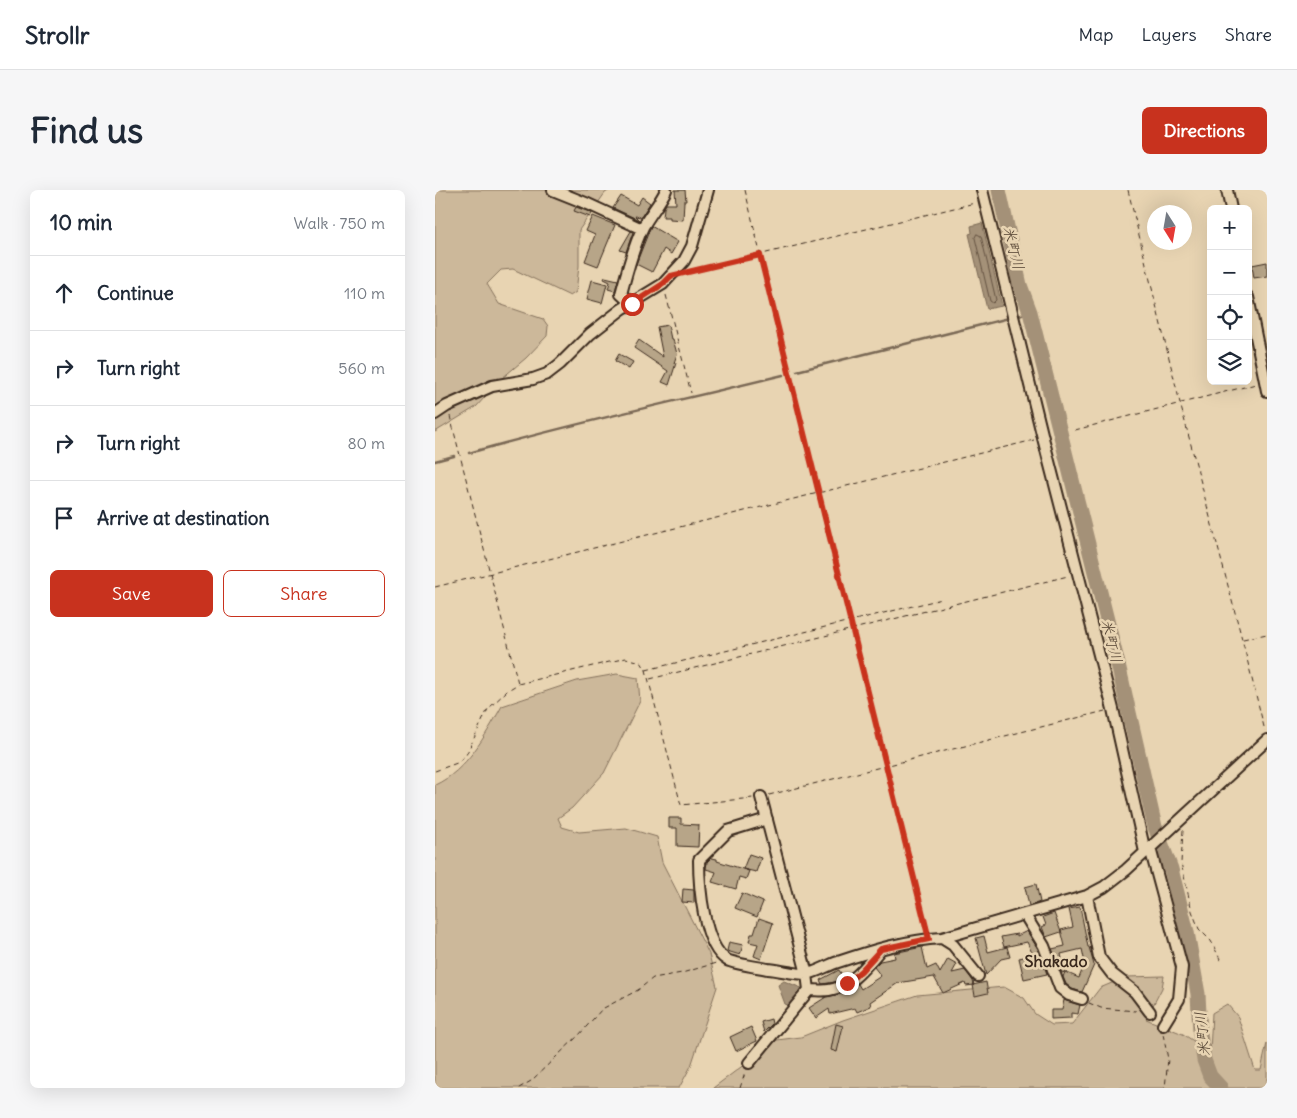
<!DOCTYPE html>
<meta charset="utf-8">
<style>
:root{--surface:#fff;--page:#f6f6f7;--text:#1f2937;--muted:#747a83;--line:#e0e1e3;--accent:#c8321e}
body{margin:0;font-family:Delius,"Klee One",sans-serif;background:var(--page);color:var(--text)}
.controls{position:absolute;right:15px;top:15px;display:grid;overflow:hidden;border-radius:8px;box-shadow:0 5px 20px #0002}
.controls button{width:45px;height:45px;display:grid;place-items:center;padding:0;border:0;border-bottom:1px solid var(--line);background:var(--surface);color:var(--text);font:25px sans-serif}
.compass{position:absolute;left:712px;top:15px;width:45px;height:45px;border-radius:50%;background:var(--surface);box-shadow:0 5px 20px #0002;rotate:169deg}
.stop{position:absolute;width:15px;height:15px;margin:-11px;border:4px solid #c8321e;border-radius:50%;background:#fff}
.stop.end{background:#c8321e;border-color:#fff;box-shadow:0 1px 5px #0008}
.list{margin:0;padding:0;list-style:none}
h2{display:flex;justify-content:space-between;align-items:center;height:65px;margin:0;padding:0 20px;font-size:21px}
h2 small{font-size:16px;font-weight:400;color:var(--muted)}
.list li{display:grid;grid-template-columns:32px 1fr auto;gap:15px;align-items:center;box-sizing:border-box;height:75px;padding:0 20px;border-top:1px solid var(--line)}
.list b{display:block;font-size:19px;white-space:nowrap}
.list em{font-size:16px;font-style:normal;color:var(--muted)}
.actions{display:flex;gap:10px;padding:15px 20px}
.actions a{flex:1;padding:11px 0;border:1px solid var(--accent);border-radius:8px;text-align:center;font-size:18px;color:var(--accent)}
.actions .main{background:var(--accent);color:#fff}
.icon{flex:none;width:28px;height:28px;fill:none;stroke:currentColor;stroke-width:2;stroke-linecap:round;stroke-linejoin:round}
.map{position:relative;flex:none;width:832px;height:898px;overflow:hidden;border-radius:8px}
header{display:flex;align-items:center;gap:30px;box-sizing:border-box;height:70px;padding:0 25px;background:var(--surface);border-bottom:1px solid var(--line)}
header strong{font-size:24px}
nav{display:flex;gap:28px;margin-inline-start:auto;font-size:18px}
.intro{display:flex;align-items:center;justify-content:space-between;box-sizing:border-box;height:120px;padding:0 30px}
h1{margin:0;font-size:35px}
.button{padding:12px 22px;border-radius:8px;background:var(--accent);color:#fff;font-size:18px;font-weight:700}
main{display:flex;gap:30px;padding:0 30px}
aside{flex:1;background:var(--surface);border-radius:8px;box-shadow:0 5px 20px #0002}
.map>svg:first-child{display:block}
</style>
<header>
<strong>Strollr</strong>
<nav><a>Map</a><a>Layers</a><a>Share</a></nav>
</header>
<div class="intro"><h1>Find us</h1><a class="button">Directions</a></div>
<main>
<aside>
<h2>10 min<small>Walk · 750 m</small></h2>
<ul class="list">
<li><svg class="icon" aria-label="ahead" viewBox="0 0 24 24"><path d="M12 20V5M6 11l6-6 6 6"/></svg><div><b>Continue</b></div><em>110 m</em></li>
<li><svg class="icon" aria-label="right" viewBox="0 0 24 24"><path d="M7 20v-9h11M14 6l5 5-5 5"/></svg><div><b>Turn right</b></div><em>560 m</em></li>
<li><svg class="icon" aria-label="right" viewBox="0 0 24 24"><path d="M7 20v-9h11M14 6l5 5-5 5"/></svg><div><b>Turn right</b></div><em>80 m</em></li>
<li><svg class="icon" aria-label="arrive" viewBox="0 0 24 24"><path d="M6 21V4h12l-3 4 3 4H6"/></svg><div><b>Arrive at destination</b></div></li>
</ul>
<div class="actions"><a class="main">Save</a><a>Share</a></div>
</aside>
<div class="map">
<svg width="832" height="898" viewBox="0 0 832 898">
<rect width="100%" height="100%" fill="#e8d4b2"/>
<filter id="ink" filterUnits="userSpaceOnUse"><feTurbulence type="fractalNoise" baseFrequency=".02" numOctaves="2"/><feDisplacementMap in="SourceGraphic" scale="10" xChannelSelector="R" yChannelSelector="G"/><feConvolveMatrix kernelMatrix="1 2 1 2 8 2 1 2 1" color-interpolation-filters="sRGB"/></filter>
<g filter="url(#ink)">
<path fill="#ccb89a" stroke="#84715c" d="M0,0h175l-5,3 -26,37v36l-3,26 -6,4 -57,-27 -12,1 -14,14 12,20 44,15 5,7 -1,10 -21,22 -25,21 -25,28 -41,25z
M182,484l21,4 2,23 -36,72 -32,35 -14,10 4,9 17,5 47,-4 31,9 5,25 47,92 8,33 -26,79 -12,22h-244v-303c32,-15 50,-49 67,-79l75,-25z
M729,786l-2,12 -16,31 37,15 27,18 2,-39 15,-9 11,13 17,53h6l6,-27v45h-554l64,-48 24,-3 42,-17 74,-25 87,-8 20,11 11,16 17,11 20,-1 28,-36 26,-11z"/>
<path fill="#a49178" stroke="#7a6854" d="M547,33l20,83 -15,3 -18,-75 3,-1 -1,-7z
M349,791l20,8 -13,17 -6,-2 -7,-19z"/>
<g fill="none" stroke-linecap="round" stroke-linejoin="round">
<path stroke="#655342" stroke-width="1" d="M542,44l4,2 15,64 -3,3 -3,-2 -15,-63z"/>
<path stroke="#7a6854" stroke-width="2.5" d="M584,126l11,-4
M362,181l212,-53
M34,263c104,-30 209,-52 314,-78
M0,271l19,-5"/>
<path stroke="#a49178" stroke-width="15" d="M564,0l21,95 10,27 88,352 37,163 16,42 16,63 11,62 2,39 4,27 6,16 11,12"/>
</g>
<path fill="#b7a588" stroke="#3b2a1e" d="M240,0h10l1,11h-2l-1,19 -13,-1v-2h-7l1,-9 2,-4h10z
M186,6l16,9 5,-8 8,6 -9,14 -6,-1 4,4 -26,-12z
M141,17l16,6 -2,4 -16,-6z
M158,26l22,9 -17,41 -13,-5 10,-26 -9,-4z
M216,36l27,16 -7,12 -7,-5 -12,23 -16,-8z
M196,41l2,1 -7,20 -6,-2z
M832,72v14l-13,2 -2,-13z
M170,87l13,3 -3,11 -7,-2 2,-7 -6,-3z
M157,90l15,4 -5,19 -15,-4z
M233,135l3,14h2l4,15 -3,9h2l-7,22 -7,-3 6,-11 -34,-23 5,-8 24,17 -6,-30z
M184,164l14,8 -4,7 -14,-8z
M234,628h12v6l18,1 -1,22 -21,-1v-18h-8z
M314,664l12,4 -5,14 -13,-3z
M276,668l6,1v2l32,10 -3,8 -7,-2 -3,12 -24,-7 4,-10 -10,-3 1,-7z
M601,694l4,18 -11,4 -4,-19z
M248,699l11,1v13l-12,-1z
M307,703l21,9 -6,15 -22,-9z
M645,717l8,40h1l5,18 -12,27 -10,-3 -6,-5 -3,-7 2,-5 14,6 6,-15 -3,-14 -21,5 4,18 -3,1 -10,-24 13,-3 -4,-16 12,-3 -4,-18z
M619,723l7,19 -15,5 -4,-10 4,-2 -3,-8z
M324,728l14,5 -12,36 -7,-3 4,-12 -9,-2 2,-8h3z
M592,741l11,18 9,25 -23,5 -5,-21 14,-3 -6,-13 -23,5 -3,-10 16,-3v2z
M549,746l4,16 19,-5 3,10 -9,2 -15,16 -10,-37z
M294,752l14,3 -3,10 -13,-4z
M487,757l5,22 9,-4 4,8 8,-14 9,5 -5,9 13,-3 8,11 1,4 -8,1 -1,-3 -22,10 -9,-16 -36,6 -28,19 1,4 -14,6 -2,-4 -25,6 -1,-5 -13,9 -7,-10 17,-11 14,-3 18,-10 3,5 20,-13 -7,-9 6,-6 15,-3 -1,-5z
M404,780l4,7 -8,5 -13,2 -2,-4z
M551,792l2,11 -13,3 -2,-11z
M629,810l16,5 -2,9 -7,-1v5l-20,1v-9h11z
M336,829l1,5 -8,8 -3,-10z
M401,834l7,2 -6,26 -6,-2z
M316,837l6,14 -21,10 -6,-14z"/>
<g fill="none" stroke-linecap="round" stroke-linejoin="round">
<g stroke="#3b2a1e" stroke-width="14">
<path id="minor" d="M118,0l35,14 54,25
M547,0l61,248 70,271 32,143
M792,0l4,19
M813,107l19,94
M197,114l-11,-10c6,-22 12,-47 22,-67 7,-13 17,-24 23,-37
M0,224l12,-8 45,-20 41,-7 14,-5 13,-10 30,-30 32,-25 41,-25 21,-23 8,-15 16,-56
M332,629l-39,12 -29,29c0,24 4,86 28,100 8,4 31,7 41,9 12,1 26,5 38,5 10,-1 22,-9 32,-12 33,-11 68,-22 104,-24l145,-42 17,-9 22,-17 141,-130
M715,658l32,119 -3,32 -16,26
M652,706l12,61 13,17 23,18 15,20
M590,725l19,31 16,42 9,7 13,4
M507,748l11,7 25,31
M374,800c7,0 14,1 20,0 22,-3 37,-24 51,-40
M314,873l60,-73 -2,-16 -46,-177"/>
</g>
<path stroke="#3b2a1e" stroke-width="1" stroke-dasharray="5 4" stroke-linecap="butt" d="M310,0l73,304 109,436
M693,0l52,213 62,236 23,92
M252,82l288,-69
M231,105l25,98
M15,226l68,267
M640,240l181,-46
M0,397l599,-147
M808,449l24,-5
M211,480l296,-71
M215,489l418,-103
M0,581l22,-8 9,-8 22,-46 20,-19 10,-6 108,-26 15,4 5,8 35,135 72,-7
M334,605l336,-84
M748,640l-2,33 11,48 7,18 12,12 11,22
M654,813l12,5 35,3
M728,844l5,25 -3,29
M0,897l2,1
M84,898l12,-7 48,-46 23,-26 36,-19 15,-12 29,-5 34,-10
M305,898l5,-15"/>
<use href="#minor" stroke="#e8d4b2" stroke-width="10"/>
</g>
</g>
<g fill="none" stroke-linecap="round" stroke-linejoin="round" filter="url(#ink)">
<path stroke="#c8321e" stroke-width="6" d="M197,114l31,-20 8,-8 89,-21 169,684 -48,10 -20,22 -14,12"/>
</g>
<g text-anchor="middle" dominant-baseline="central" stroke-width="5" stroke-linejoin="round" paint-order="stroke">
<g font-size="15" font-style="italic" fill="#503f30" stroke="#e8d4b2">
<text transform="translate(579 58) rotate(76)">米町川</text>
<text transform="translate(677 451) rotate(76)">米町川</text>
<text transform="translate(767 844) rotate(-96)">米町川</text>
</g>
<g font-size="16" font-weight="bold" fill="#3b2a1e" stroke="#e8d4b2">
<text x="621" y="771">Shakado</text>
</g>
</g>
</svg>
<div class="controls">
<button>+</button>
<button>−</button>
<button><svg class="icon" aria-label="locate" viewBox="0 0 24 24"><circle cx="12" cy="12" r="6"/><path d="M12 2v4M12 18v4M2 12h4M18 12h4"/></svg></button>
<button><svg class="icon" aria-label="layers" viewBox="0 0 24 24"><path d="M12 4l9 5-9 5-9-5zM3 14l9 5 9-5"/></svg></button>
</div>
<svg class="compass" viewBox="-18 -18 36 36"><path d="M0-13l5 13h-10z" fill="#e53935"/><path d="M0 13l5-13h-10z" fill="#747a83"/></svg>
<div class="stop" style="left:197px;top:114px"></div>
<div class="stop end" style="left:412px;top:793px"></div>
</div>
</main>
